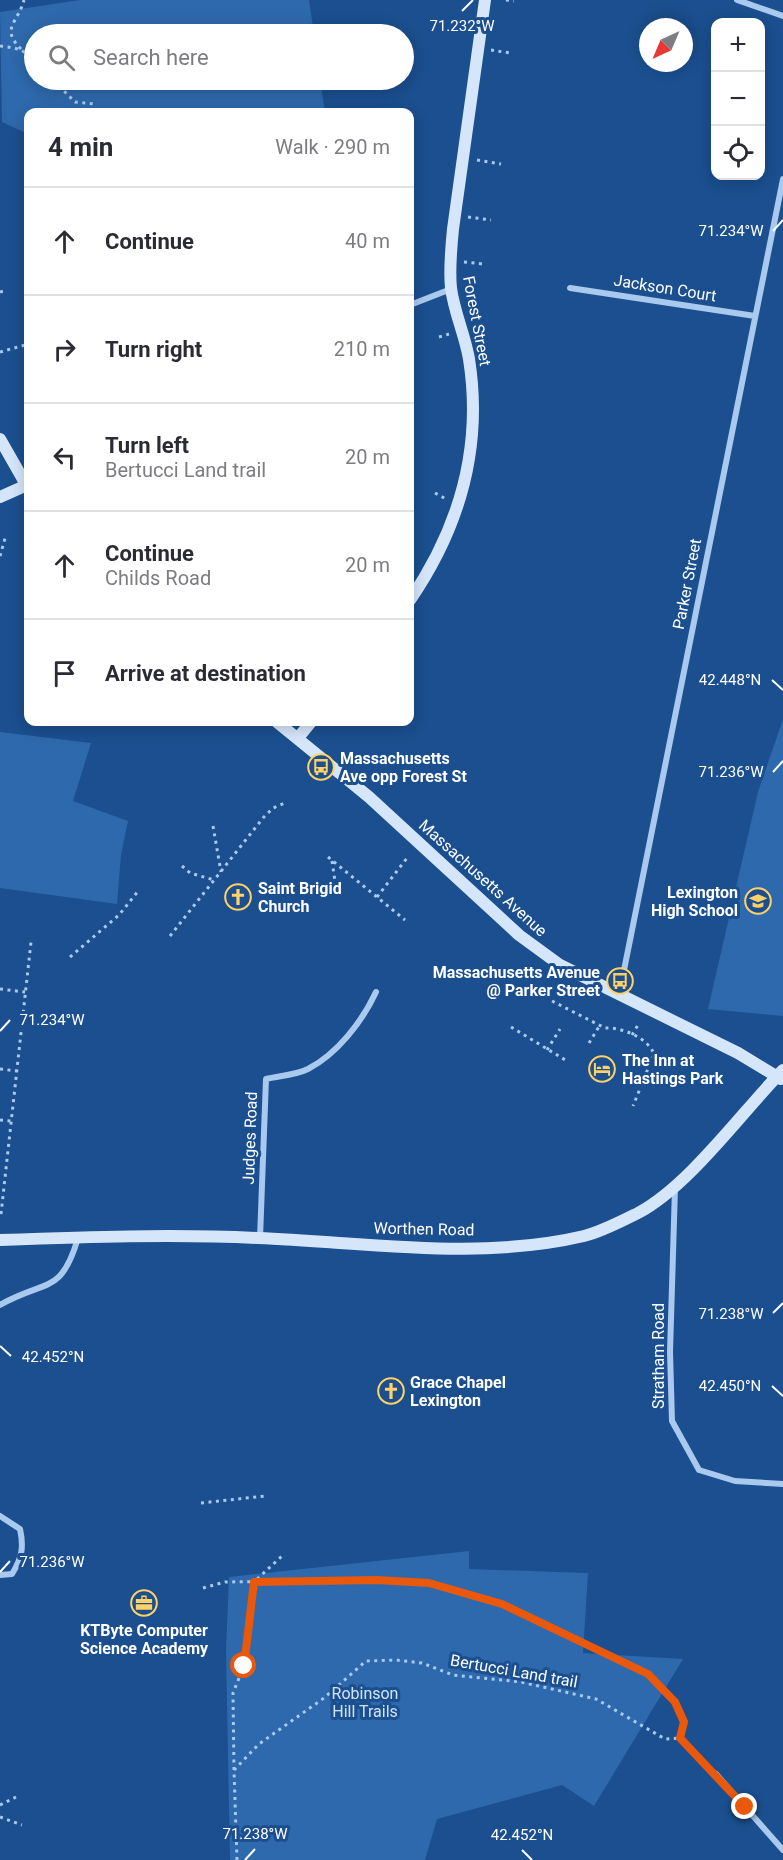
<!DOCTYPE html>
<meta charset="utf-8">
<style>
:root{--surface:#fff;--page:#f7f7f7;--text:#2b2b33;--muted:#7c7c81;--line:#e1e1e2}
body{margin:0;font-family:Roboto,sans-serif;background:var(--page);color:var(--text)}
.controls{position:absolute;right:18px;top:18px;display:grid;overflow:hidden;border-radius:12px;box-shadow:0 3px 15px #0003}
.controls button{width:54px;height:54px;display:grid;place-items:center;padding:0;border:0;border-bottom:2px solid var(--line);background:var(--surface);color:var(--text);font:30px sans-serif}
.compass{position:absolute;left:639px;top:18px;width:54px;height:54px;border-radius:50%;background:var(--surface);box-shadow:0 3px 15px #0003;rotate:224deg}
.stop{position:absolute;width:18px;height:18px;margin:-14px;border:4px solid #ea580c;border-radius:50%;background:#fff}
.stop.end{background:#ea580c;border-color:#fff;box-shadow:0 2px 6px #0008}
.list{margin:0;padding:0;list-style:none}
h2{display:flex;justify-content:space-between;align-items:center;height:78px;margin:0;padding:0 24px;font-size:26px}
h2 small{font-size:20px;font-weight:400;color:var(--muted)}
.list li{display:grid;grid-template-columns:39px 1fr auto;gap:18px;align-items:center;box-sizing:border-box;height:108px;padding:0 24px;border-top:2px solid var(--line)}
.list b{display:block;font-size:22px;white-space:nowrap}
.list p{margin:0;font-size:20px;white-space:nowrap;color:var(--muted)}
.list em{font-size:20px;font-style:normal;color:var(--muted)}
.icon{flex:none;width:33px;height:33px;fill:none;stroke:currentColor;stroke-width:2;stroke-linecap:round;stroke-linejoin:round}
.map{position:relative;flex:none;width:783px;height:1860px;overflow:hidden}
.search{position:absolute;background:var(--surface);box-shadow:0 3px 15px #0003;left:24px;top:24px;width:390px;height:66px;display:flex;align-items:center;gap:15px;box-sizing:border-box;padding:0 21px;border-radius:33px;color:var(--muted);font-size:22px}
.panel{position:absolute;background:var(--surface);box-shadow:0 3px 15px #0003;left:24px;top:108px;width:390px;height:618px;border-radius:12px}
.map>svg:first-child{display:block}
</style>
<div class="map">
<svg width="783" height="1860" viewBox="0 0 783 1860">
<rect width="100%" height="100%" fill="#1b4f8f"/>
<path fill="#2e69ad" d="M80,0h229l5,34h-280v46h286l5,32h-297v22l-26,-12 -2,-110z
M783,719v297l-75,-7 50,-217z
M0,732l91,11 -18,58 55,20 -7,34 -4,49 -117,-16z
M469,1551v18l119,4 -5,80 100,6 -89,147 -32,-21 -125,34 -12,41h-195l-4,-211 3,-72z"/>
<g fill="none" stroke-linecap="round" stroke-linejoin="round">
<path stroke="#a9c9ee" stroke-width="3" stroke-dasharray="3 4.5" stroke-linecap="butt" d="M506,0l8,1
M0,46c16,2 29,3 34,20
M21,49c-21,-21 -3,-26 3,-49
M491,50l19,3
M45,80l16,8 14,14 21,2
M477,160l24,4
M468,217l23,3
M464,262l19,2
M0,292l7,-2
M439,337l10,-3
M0,352l25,-7
M435,493l11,6
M0,556l6,-21
M213,826l8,46
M328,857l77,63
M332,861l5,34
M182,866l8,7 24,7
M377,897l30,-39
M170,936l93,-118 10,-10 12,-5
M70,957l49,-42 20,-25
M0,989l25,3
M552,1001l53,27c17,-1 43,10 49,26l-21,52
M511,1027l56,34
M632,1035l6,-10
M589,1043l11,-18
M547,1050l13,-21
M0,1069l17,2
M0,1120l11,1
M1,1214l30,-272
M201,1503l64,-7
M203,1588l22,-6 151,-2 54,3 72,20 146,71 27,28 9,20 -4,16
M234,1770l-1,-77 11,-27 10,-84 28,-26
M0,1805l16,-8
M0,1817l22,8
M237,1860l-3,-90 25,-26 65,-46 42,-37 30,-1 26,3 31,12 68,7 75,17 69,40 15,-1 30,30"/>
<path stroke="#a9c9ee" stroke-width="6" d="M737,0l46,16
M570,288l185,28
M410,305l41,-16
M619,995l164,-816
M675,1188l-5,164 2,69 27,49 36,11 48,3
M260,1238l6,-159c13,-3 30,-4 42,-10 29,-15 54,-47 68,-77
M0,1305c45,-26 61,-9 78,-67
M0,1516l20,13c4,18 2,29 -8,45l-12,1
M716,1774l67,76"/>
<path stroke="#d6e6fa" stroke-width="12" d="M0,439l28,49
M0,497l27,-12
M410,600c50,-73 73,-152 59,-241 -4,-24 -15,-47 -18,-71 -2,-19 0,-39 2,-59l32,-229
M277,722l92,75 150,138 41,30 178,88 43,26
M298,738l13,-16
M0,1240c86,-3 172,-6 258,-2 107,4 220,23 326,-2 17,-4 38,-15 54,-23 51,-27 104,-101 145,-143"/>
</g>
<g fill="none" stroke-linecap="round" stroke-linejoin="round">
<path stroke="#ea580c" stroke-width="8" d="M244,1666l10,-84 122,-2 53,3 73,21 146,70 27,28 9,20 -4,16 65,69"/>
</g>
<path fill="none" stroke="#fff" stroke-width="2" d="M462,11l11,-11M773,231l10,-11M772,680l11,10M773,772l10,-11M0,1031l10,-11M773,1313l10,-10M0,1346l11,10M772,1386l11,10M0,1572l10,-11M522,1850l10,10M245,1860l10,-11"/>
<defs>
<g id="bus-ring" transform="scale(1.35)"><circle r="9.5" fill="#1b4f8f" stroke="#ffd166" stroke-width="1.5"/><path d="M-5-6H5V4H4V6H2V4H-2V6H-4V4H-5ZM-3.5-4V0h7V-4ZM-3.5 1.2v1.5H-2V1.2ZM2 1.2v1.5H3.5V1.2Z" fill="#ffd166"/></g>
<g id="church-ring" transform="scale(1.35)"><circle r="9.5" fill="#1b4f8f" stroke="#ffd166" stroke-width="1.5"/><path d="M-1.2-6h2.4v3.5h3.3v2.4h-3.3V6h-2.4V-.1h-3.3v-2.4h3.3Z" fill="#ffd166"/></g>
<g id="school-ring" transform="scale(1.35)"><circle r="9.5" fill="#1b4f8f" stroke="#ffd166" stroke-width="1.5"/><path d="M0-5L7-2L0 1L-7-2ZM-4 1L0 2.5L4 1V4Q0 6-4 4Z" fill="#ffd166"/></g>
<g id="hotel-ring" transform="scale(1.35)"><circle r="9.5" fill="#1b4f8f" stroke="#ffd166" stroke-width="1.5"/><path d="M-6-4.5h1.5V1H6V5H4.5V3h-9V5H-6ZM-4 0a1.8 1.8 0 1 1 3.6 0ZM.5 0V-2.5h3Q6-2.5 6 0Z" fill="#ffd166"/></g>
<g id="office-ring" transform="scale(1.35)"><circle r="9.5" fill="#1b4f8f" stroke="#ffd166" stroke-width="1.5"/><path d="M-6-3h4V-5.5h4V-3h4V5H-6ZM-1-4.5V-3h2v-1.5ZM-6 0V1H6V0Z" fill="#ffd166"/></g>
</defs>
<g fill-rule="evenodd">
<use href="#bus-ring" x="321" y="767"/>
<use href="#church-ring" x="238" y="897"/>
<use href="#school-ring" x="758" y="901"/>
<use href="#bus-ring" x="620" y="981"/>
<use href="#hotel-ring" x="602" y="1069"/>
<use href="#church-ring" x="391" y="1391"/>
<use href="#office-ring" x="144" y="1603"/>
</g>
<g text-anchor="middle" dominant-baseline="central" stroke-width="6" stroke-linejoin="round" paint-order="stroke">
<g font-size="16" fill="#fff" stroke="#1b4f8f">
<text transform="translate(665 288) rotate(9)">Jackson Court</text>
<text transform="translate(477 321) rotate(79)">Forest Street</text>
<text transform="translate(687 584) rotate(-79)">Parker Street</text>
<text transform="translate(483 878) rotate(42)">Massachusetts Avenue</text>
<text transform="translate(250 1138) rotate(-88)">Judges Road</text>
<text transform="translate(424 1229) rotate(1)">Worthen Road</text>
<text transform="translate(658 1356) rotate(-90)">Stratham Road</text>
<text transform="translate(514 1671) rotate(10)">Bertucci Land trail</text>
</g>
<g font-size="16" font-weight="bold" fill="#fff" stroke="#1b4f8f" text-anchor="start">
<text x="340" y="758">Massachusetts<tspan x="340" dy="18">Ave opp Forest St</tspan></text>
<text x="258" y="888">Saint Brigid<tspan x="258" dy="18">Church</tspan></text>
<text x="738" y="892" text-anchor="end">Lexington<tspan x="738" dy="18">High School</tspan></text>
<text x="600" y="972" text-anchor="end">Massachusetts Avenue<tspan x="600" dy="18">@ Parker Street</tspan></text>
<text x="622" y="1060">The Inn at<tspan x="622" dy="18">Hastings Park</tspan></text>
<text x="410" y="1382">Grace Chapel<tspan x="410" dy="18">Lexington</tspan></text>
<text x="144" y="1630" text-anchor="middle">KTByte Computer<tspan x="144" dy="18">Science Academy</tspan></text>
</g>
<g font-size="16" fill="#cfe3fa" stroke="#1b4f8f">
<text x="365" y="1693">Robinson<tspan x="365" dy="18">Hill Trails</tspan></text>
</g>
</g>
<g font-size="15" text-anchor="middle" fill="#fff" stroke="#1b4f8f" stroke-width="6" stroke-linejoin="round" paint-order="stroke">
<text x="462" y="31">71.232°W</text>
<text x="731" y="236">71.234°W</text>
<text x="730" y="685">42.448°N</text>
<text x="731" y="777">71.236°W</text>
<text x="52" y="1025">71.234°W</text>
<text x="731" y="1319">71.238°W</text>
<text x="53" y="1362">42.452°N</text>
<text x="730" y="1391">42.450°N</text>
<text x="52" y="1567">71.236°W</text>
<text x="255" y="1839">71.238°W</text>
<text x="522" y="1840">42.452°N</text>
</g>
</svg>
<div class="controls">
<button>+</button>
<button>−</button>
<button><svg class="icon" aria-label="locate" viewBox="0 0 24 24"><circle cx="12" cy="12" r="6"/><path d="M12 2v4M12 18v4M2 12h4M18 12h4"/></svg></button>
</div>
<svg class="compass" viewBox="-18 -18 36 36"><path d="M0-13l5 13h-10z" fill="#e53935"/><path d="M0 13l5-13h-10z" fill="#7c7c81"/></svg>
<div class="stop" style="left:244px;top:1666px"></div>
<div class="stop end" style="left:745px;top:1807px"></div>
<div class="search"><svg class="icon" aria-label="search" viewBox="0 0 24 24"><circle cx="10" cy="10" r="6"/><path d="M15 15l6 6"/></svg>Search here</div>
<section class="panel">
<h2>4 min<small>Walk · 290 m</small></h2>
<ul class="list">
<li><svg class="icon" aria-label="ahead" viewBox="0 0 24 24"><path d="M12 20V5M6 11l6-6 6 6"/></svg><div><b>Continue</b></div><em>40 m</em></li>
<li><svg class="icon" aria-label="right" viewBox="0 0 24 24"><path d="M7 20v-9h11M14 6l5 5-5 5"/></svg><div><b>Turn right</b></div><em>210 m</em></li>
<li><svg class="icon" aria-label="left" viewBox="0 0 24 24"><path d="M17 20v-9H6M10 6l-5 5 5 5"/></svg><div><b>Turn left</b><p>Bertucci Land trail</p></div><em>20 m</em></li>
<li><svg class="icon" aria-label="ahead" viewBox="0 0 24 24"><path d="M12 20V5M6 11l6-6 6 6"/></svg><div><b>Continue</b><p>Childs Road</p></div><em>20 m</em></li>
<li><svg class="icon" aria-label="arrive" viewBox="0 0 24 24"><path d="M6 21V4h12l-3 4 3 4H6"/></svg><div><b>Arrive at destination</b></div></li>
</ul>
</section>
</div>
